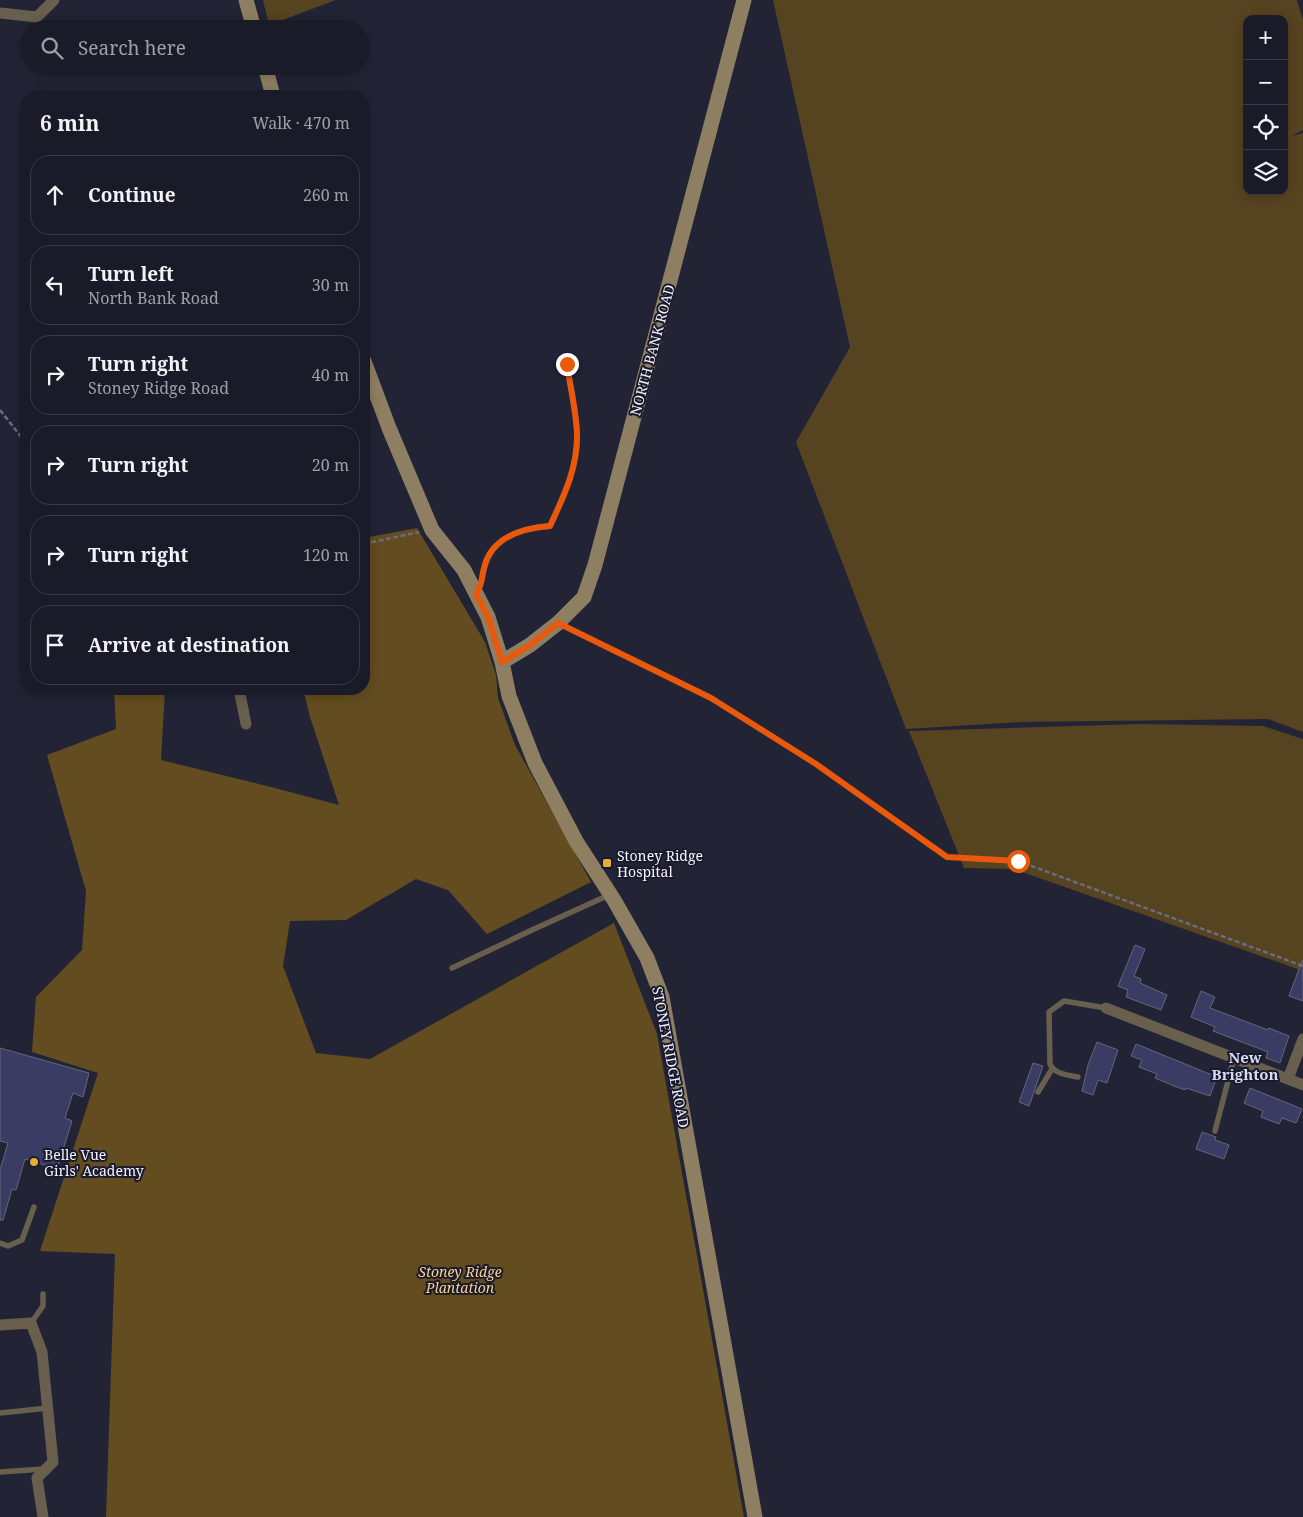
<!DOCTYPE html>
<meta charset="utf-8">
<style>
:root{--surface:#1a1b28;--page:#272834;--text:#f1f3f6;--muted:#9fa1a8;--line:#383945}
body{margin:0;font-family:"Noto Serif",serif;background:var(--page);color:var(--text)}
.controls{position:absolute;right:15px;top:15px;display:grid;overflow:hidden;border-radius:10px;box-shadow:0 2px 12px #0003}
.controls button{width:45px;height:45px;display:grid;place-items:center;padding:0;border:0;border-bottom:1px solid var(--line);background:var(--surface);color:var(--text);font:25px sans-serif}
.stop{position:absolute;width:15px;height:15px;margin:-11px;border:4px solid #ea580c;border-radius:50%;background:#fff}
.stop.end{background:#ea580c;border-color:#fff;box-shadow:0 1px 5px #0008}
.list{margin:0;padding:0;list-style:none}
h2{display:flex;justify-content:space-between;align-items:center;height:65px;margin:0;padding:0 20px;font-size:21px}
h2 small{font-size:16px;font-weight:400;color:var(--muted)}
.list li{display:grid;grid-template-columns:32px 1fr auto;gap:15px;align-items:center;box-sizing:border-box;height:80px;margin:0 10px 10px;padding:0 10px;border:1px solid var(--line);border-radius:20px}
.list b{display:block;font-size:19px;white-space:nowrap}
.list p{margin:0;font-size:16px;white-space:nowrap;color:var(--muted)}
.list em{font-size:16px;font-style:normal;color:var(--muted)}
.icon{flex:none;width:28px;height:28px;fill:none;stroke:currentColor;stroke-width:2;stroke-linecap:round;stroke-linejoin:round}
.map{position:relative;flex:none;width:1303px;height:1517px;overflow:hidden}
.search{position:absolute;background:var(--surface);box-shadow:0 2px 12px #0003;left:20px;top:20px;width:350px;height:55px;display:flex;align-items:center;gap:12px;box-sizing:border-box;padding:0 18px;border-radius:28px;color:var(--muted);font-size:19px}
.panel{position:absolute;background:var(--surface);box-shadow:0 2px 12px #0003;left:20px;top:90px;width:350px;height:605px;border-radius:20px}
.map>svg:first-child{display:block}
</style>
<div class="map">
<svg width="1303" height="1517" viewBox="0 0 1303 1517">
<rect width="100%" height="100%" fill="#222436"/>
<path fill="#564320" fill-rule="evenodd" d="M263,0h73l-67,25z
M773,0h524l6,20v110l-12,6 12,-3v599l-35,-13 -247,3 -115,7 -110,-287 54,-95zM1247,19h37v172h-37z
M1140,724l123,2 40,13v232l-289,-102 -50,-1 -55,-137z"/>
<path fill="#634c20" d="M417,528l68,114 11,33 2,23 17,47 76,137 -104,52 -39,-44 -32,-11 -70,41 -56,1 -7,45 33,87 54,6 244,-136 43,111 87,483h-638l9,-263 -75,-3 58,-178 -66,-21 4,-55 46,-47 4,-59 -39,-136 69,-26 -2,-40h51l-4,71 110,27 68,18 -29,-88 -7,-28h61v-151z"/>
<path fill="#3a3c63" stroke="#64667c" d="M1135,945l10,4 -11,27 7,3 -1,4 27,12 -6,15 -35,-13 2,-7 -10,-4z
M1302,961h1v40l-14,-5z
M1201,991l14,6 -5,11 58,22 1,-2 20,8 -9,27 -14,-5 2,-6 -55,-21 2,-4 -24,-10z
M1097,1042l21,8 -11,33 -9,-3 -5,15 -11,-4 6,-26z
M1136,1044l81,33 -7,19 -24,-8 -1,2 -11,-4 -19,-8 2,-4 -18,-7 3,-7 -11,-4z
M0,1048l89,25 -6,24 -10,-4 -8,25 7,3 -15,48 -32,-10 -9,31 -4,-1 -9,31h-3v-50l8,-27 -8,-2z
M1033,1063l10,3 -14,40 -10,-4z
M1250,1088l52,21 -6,14 -14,-5 -3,6 -18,-7 2,-6 -19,-8z
M1202,1132l14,5 -1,3 14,5 -5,14 -28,-10z"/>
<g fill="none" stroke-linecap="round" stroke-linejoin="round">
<path stroke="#6a6c7b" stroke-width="2.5" stroke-dasharray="5 2.5" stroke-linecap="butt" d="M0,410l26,33
M364,544l55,-12
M571,630l140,68 105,67 131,92 71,4 285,105"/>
<path stroke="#695f4d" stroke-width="5.5" d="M477,592c6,-9 5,-16 8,-26 8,-29 38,-38 65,-40 14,-30 28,-59 27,-93 -1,-23 -7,-47 -10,-69
M452,968l80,-38 77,-35
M1078,1077c-10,-2 -24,-3 -28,-13l-1,-52 15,-11 42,7
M1038,1092l14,-23
M1215,1131l19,-73
M0,1243l8,3 14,-6 12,-33
M31,1323l12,-17v-12
M0,1413l48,-5
M0,1472l44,-3"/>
<path stroke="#695f4d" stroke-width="11" d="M0,13l37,4 17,-17
M239,689l7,35
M1106,1008l197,77
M1288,1079l15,-40
M0,1325l31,-2 11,29 11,110 -16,16 6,39"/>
<path stroke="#8f7f62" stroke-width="15" d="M246,0l8,29
M265,66l8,30
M364,361l25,67 43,102 32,40 24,47 14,45 7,34 26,67 41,78 38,59 33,58 15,39 93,520
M502,662l28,-17 28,-22 26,-26 11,-32 149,-565"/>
</g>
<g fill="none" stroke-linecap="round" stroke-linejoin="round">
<path stroke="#ea580c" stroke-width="6" d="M567,364c3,22 9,46 10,69 1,34 -13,63 -27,93 -27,2 -59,11 -66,42 -3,11 -1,15 -8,26l12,23 14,45 28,-17 28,-22 153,75 105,66 131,93 71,4"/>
</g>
<g fill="#e4ad35" stroke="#191a2c" stroke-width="2">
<rect x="602" y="858" width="10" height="10" rx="2.5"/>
<circle cx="34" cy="1162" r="5"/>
</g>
<g text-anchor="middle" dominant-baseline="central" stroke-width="4" stroke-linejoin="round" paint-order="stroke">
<g font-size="14" fill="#f3f4fe" stroke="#191a2c">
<text transform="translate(652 350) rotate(-75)">NORTH BANK ROAD</text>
<text transform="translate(671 1057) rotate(79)">STONEY RIDGE ROAD</text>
</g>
<g font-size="14" fill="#f3f4fe" stroke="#191a2c" text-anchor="start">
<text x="617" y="855">Stoney Ridge<tspan x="617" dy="16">Hospital</tspan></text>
<text x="44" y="1154">Belle Vue<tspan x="44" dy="16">Girls' Academy</tspan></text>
</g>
<g font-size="14" font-style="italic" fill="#f8d28c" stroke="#191a2c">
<text x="460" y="1271">Stoney Ridge<tspan x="460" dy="16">Plantation</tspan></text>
</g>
<g font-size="15" font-weight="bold" fill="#d8dbf4" stroke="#191a2c">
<text x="1245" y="1057">New<tspan x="1245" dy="17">Brighton</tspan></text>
</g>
</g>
</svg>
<div class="controls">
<button>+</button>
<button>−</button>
<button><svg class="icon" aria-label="locate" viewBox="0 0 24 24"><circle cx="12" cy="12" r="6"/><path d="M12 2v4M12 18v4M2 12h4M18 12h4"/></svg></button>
<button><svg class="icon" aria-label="layers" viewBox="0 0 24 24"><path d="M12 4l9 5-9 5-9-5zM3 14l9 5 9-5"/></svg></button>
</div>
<div class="stop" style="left:1018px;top:861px"></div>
<div class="stop end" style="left:567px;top:364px"></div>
<div class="search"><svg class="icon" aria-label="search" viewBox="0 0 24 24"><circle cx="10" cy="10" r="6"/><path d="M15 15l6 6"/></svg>Search here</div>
<section class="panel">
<h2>6 min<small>Walk · 470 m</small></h2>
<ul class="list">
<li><svg class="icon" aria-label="ahead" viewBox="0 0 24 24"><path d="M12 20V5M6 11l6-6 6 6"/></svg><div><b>Continue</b></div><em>260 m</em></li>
<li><svg class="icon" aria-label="left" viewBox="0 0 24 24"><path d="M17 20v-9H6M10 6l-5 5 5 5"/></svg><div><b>Turn left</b><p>North Bank Road</p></div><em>30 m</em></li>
<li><svg class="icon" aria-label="right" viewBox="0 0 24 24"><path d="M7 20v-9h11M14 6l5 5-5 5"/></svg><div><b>Turn right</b><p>Stoney Ridge Road</p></div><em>40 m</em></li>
<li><svg class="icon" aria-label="right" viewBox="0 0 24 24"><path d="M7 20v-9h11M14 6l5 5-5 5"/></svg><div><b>Turn right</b></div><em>20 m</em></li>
<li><svg class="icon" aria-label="right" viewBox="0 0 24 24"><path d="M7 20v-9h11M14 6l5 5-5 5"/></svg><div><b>Turn right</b></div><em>120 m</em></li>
<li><svg class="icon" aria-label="arrive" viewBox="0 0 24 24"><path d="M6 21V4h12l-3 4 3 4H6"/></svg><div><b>Arrive at destination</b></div></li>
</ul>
</section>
</div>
